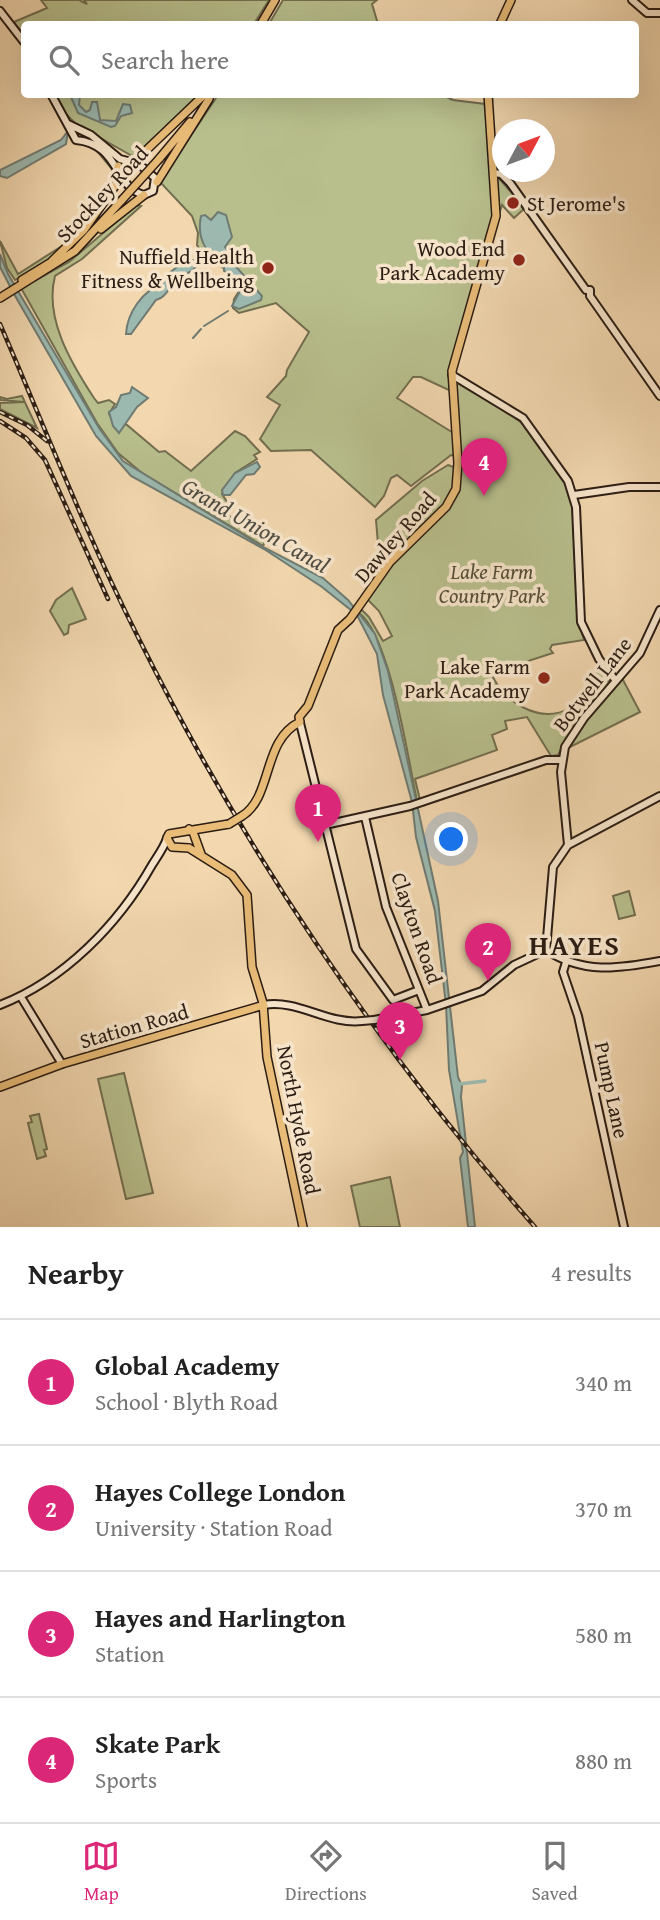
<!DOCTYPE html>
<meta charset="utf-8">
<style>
:root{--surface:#fff;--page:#f2f2f2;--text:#222;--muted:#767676;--line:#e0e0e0;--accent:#db2777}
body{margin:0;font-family:"Gentium Book Plus",serif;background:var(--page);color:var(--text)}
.compass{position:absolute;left:492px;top:119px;width:63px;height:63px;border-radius:50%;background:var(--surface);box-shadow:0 7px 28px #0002;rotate:49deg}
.you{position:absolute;left:452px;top:840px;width:24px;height:24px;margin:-18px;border:5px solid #fff;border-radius:50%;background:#1a73e8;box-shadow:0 0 0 10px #1a73e833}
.badge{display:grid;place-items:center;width:46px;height:46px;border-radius:50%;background:var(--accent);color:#fff;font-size:23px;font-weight:700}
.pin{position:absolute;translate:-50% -58px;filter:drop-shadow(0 2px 4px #0008)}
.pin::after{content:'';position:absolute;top:37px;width:24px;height:21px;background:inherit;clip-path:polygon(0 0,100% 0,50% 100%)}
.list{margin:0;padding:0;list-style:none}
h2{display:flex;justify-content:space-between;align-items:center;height:91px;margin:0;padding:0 28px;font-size:30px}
h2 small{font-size:23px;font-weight:400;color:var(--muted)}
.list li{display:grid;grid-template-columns:46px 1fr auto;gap:21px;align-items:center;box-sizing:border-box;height:126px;padding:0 28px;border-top:2px solid var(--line)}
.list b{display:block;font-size:26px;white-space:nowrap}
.list p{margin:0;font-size:23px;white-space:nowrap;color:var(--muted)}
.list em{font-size:23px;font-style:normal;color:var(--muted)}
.icon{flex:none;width:38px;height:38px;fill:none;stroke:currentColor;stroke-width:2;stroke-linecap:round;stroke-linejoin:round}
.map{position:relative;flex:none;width:660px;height:1227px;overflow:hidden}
.search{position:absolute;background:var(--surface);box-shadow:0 7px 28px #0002;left:21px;right:21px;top:21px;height:77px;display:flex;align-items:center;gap:18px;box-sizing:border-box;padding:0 24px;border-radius:7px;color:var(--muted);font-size:26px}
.sheet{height:595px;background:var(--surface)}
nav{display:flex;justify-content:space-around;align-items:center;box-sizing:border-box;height:98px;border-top:2px solid var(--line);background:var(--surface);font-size:19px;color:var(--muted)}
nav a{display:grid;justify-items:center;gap:4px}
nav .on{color:var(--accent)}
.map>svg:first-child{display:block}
</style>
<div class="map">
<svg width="660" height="1227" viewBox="0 0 660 1227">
<rect width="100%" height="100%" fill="#f2d7af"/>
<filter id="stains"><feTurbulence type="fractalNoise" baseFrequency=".00286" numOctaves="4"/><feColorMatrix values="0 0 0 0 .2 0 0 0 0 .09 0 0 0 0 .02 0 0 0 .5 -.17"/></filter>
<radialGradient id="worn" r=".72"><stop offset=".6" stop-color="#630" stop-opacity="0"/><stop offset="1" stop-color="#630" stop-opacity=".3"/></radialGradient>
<path fill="#b8bf8d" stroke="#726e50" stroke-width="2" d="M41,0h38l8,4 -3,-4h185l-15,24h-230v11l-10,-13 33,-14z
M283,0h94l-5,4 6,20h-109z
M440,94l13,6 32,4 12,72 28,32 -11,10 -12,-13 -47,145 -2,42 -32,-15h-8l-16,21 58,36 1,22 -5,-1 -40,31 -14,-11 -6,3 -7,18 -9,11 -64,-57 -40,1 -11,-12 20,-34 -13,-8 19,-21 1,-6 22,-38 -33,-29 -37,10 -6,-5 1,-9 11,-17 -42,-27 -6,-10 1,-12 -6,-17 -32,-34 58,-87z
M55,95h144l-62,59 -5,2 -56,-32 -14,-14z
M92,145c8,6 20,13 22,23 5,24 -43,75 -61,89 -11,9 -25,15 -38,23l-8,-12 -7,-27 18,33 47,-30 46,-59 1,-16z
M136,205l5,1 -59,53 -27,17c-11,42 16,87 39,122l4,5 11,-3 6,4 -6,10 5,8 13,3 32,27 6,-1 26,20 44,-40 10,5 15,16 -6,3 3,4 -22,14 -13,21 7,11 -5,7 41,30 -2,4 -121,-73 -24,-20 -21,-30 -76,-135 48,-26z
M461,381l64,44 43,61 4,15 6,119 6,20 -32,5 -2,4 3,4 -62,20c12,29 49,52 79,35l16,-23 8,-4 4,-16 11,14 -1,7 -38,46 -12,23 -7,1 -24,-39 -22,4 2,8 -15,6 5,15 -82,29 5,21 -3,1c-9,-42 -27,-167 -59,-189l4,-2 7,7 14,24 9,-5 -13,-25 -12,-12 28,-40 61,-62 4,-13 -5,-102z
M22,396l15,32 -37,-19v-6l24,-1 -24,-2v-3l7,2z
M448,465l8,3v15l-11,23 -65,62 -4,-48 46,-39z
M72,588l14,31 -17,6 -1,8 -4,2 -14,-24 6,-11z
M622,678l18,34 -72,36 7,-14z
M629,891l6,24 -16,4 -6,-23z
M124,1073l29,120 -27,6 -28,-120z
M39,1114l8,35 -3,1 2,6 -9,3 -9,-36 4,-1 -2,-6z
M390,1177l10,50h-40l-9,-41z"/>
<path fill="#9cb9b0" stroke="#6f7b72" stroke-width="2" d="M70,95h10l-1,10 7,7 4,-2 2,-8h5l3,18 16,1 7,-17 7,1 2,8 -11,3 -6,10 -4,1 -33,-14z
M68,131l-2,13 -59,34 -7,-2v-6l61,-30z
M218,212l8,3 6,22 -7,10 8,9 -2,5 31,35 -1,4 -22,9 -7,-3 13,-24 -21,-11v-3c-17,-15 -28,-28 -23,-52l4,-1 6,5z
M0,254l8,20 91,154 24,33 140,86 60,31 25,22 27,34 13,37 50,230 20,176 4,9 -1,11 14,130h-7l-8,-69 3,-6 -14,-82 -3,-65 -11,-94 -19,-74 -4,-35 -29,-107 -6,-41 -20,-39 -35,-28 -58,-38 -133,-73 -35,-40 -82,-142 -14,-27z
M186,260h7l3,7c-6,6 -8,6 -15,10 -11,6 -13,20 -25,23l-25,34h-5c1,-20 16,-44 37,-50l1,-7z
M132,387l16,11 -11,9 -18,26 -6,-7 -4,-14 7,-5 5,-12 9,-2z
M257,462l3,5 -6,7 -8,1 -16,20h-7l-1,-5 13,-17z"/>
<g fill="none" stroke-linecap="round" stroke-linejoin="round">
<path stroke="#6f7b72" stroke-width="2" d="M204,326l24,-15
M193,338l8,-9"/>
<path stroke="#9cb9b0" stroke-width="3.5" d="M459,1084l26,-3"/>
<g stroke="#2b1d14" stroke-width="10">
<path id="secondary" d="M632,0l15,13h13
M0,11l24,31
M51,94l25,46c44,4 38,48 68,55l9,-4 2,-13 -16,-14 -19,-5 -29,-24 -23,-11
M494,173l7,1 9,9 76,107h4v6l70,100
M452,375l71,43 45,63 8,26 5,115 18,37 17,22
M574,495l55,-8h31
M300,723l56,226 37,51 26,-10
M365,817l21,90 41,103
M325,825l85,-19 136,-46h15
M568,845l-7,-73 4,-25 19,-29 56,-65 20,-43
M568,845l92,-49
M546,950c37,24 72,19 114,11
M546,950l7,-83 15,-22
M566,962l-3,10 15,44 46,211
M21,997l41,67
M0,1005c64,-25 118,-80 152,-140 5,-8 13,-19 15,-27
M264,1005c34,-6 64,20 98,16
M374,1020l53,-10 55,-19 32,-26 32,-15"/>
</g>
<g stroke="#2b1d14" stroke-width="10">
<path id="primary" d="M261,24l14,-24
M500,24l11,-24
M159,159l31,-37
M134,162l71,-68
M117,180l1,-14
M157,182l52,-83
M101,229l43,-34
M52,261l32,-31 38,-54
M22,280l31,-19
M0,298l75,-47 47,-51
M242,816c31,-19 20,-76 58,-94l-1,-5 9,-11 30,-76 12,-11 40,-57 56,-55 10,-18 2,-26 -6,-92 44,-155 -8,-122
M189,829l4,3 8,22
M189,848l43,27 15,20 5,72 11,36 4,54 36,170
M189,848l-17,-1 -5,-9 2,-4 60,-10
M0,1087l62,-23 202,-59"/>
</g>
<use href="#secondary" stroke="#f7e5cb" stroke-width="6"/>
<use href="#primary" stroke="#e9bc78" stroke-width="7"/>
<g stroke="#2b1d14" stroke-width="4.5">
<path id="rail" d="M0,324c45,104 86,210 137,311 104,210 242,416 398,592
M0,412l27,13 20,16
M0,421l26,17 19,22 63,139"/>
</g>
<use href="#rail" stroke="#f7e5cb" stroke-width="2" stroke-dasharray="5" stroke-linecap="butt"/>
<g stroke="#2b1d14" stroke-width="10" stroke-linecap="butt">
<path id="secondary-bridge" d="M362,1021l12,-1"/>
</g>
<g stroke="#2b1d14" stroke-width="10" stroke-linecap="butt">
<path id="primary-bridge" d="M122,200l37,-41
M229,824l13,-8"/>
</g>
<use href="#secondary-bridge" stroke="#f7e5cb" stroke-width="6"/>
<use href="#primary-bridge" stroke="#e9bc78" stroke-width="7"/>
</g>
<g fill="#8f2418" stroke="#f7e5cb" stroke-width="2.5">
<circle cx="513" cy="203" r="7"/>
<circle cx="519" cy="260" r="7"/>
<circle cx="268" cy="268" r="7"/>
<circle cx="544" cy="678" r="7"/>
</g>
<g text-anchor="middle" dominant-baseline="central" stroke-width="7" stroke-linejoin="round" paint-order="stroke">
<g font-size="21" fill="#2b1d14" stroke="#f7e5cb">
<text transform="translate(102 194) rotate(-47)">Stockley Road</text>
<text transform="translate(395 537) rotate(-49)">Dawley Road</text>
<text transform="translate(592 684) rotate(-52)">Botwell Lane</text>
<text transform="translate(417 928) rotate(71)">Clayton Road</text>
<text transform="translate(134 1026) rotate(-16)">Station Road</text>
<text transform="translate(612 1090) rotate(78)">Pump Lane</text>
<text transform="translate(299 1120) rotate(79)">North Hyde Road</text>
</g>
<g font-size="21" fill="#2b1d14" stroke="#f7e5cb" text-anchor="end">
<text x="527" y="203" text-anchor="start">St Jerome's</text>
<text x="505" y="248">Wood End<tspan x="505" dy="24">Park Academy</tspan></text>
<text x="254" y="256">Nuffield Health<tspan x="254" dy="24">Fitness &amp; Wellbeing</tspan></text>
<text x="530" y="666">Lake Farm<tspan x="530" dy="24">Park Academy</tspan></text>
</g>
<g font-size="21" font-style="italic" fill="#554e38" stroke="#f7e5cb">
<text x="492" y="571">Lake Farm<tspan x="492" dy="24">Country Park</tspan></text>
</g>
<g font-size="23" font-style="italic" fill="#4d4c43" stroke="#f7e5cb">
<text transform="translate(256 525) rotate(30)">Grand Union Canal</text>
</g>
<g font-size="28" font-weight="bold" letter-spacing="2" fill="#2b1d14" stroke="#f7e5cb">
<text x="575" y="944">HAYES</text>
</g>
</g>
<rect width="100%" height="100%" filter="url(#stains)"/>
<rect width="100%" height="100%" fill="url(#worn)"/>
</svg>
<svg class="compass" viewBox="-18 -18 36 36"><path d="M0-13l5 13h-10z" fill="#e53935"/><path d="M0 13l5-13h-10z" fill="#767676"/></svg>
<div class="you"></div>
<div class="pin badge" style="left:318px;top:842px">1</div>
<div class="pin badge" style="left:488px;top:981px">2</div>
<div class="pin badge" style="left:400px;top:1060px">3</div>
<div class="pin badge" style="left:484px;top:496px">4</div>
<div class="search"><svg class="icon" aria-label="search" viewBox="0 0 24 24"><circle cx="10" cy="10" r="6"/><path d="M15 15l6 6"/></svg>Search here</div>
</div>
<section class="sheet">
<h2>Nearby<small>4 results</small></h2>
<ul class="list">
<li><span class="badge">1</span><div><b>Global Academy</b><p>School · Blyth Road</p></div><em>340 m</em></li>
<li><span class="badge">2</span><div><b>Hayes College London</b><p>University · Station Road</p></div><em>370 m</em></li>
<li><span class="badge">3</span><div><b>Hayes and Harlington</b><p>Station</p></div><em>580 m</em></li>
<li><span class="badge">4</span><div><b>Skate Park</b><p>Sports</p></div><em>880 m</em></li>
</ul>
</section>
<nav>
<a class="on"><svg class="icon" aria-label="map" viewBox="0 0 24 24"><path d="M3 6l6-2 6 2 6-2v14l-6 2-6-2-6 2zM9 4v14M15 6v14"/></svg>Map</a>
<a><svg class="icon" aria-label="directions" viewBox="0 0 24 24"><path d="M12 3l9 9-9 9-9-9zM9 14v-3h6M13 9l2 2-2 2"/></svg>Directions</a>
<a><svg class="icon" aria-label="saved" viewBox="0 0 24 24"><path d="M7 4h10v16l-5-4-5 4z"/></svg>Saved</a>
</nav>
